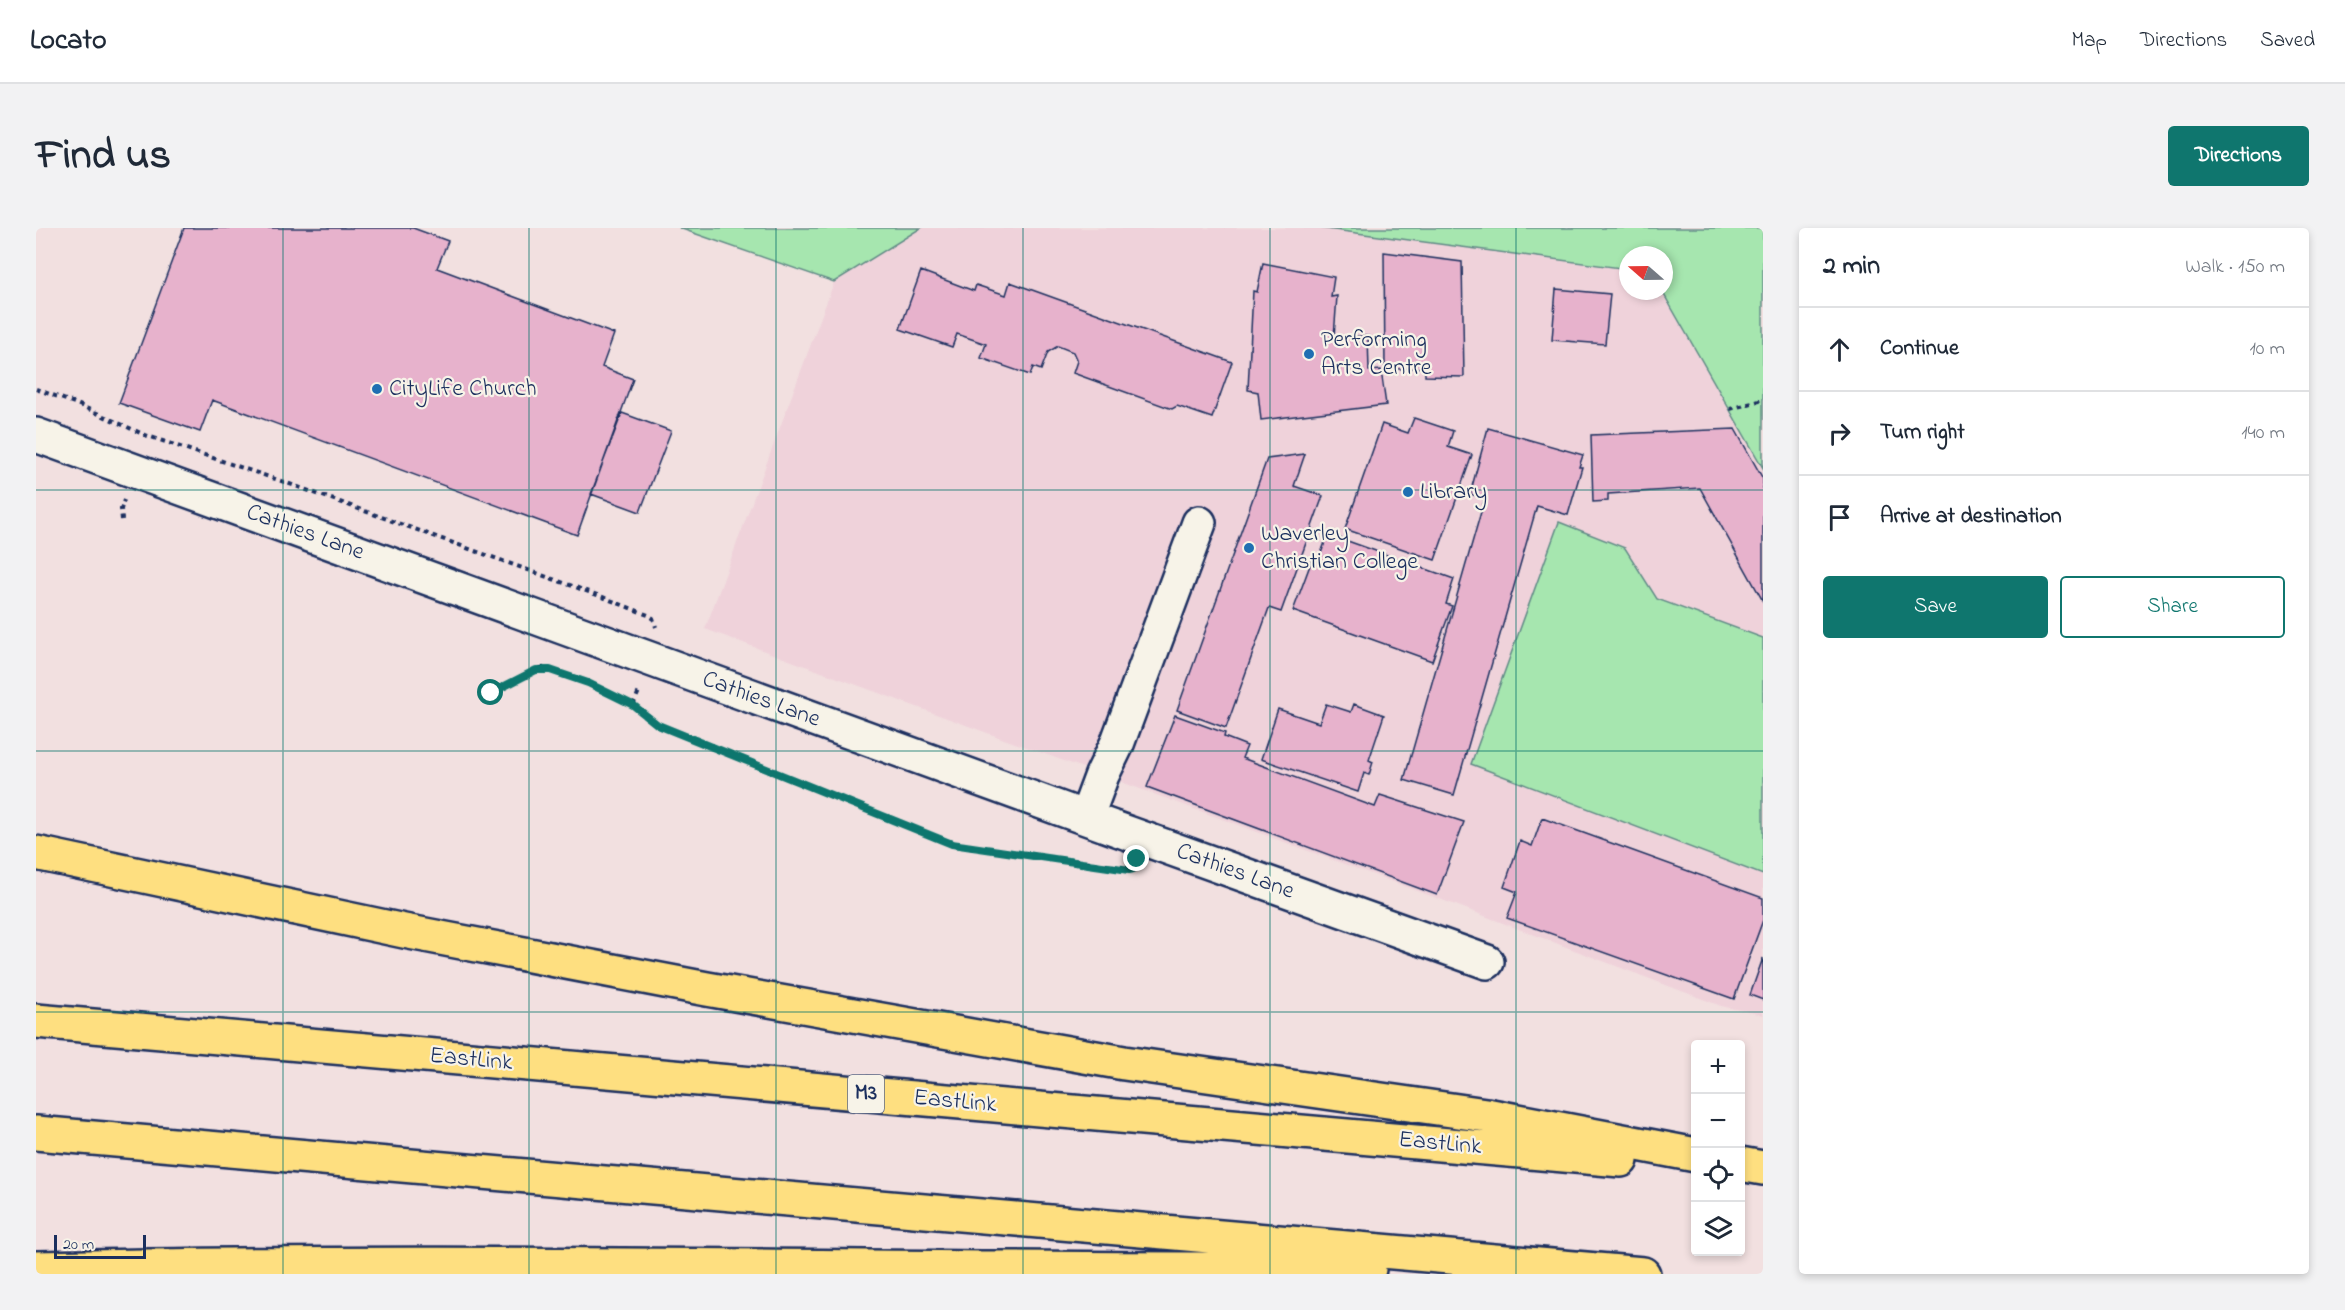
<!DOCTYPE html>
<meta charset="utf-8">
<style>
:root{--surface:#fff;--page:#f2f2f3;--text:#1f2937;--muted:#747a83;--line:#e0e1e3;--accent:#0f766e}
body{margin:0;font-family:"Indie Flower",sans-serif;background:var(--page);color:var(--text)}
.controls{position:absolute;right:18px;bottom:18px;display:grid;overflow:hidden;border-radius:6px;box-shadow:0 3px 9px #0003}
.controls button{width:54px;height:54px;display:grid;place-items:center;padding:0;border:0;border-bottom:2px solid var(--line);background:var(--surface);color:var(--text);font:30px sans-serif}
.compass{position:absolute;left:1583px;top:18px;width:54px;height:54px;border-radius:50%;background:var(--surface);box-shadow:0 3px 9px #0003;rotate:290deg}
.scale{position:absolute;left:18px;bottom:15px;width:92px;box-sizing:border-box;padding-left:6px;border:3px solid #1b2f5e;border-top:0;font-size:16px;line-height:21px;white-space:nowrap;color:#1b2f5e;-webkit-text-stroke:4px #f7f3e8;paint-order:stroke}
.stop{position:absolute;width:18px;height:18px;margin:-14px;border:4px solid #0f766e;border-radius:50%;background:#fff}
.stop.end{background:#0f766e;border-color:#fff;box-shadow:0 2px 6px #0008}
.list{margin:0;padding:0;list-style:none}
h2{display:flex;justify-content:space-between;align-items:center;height:78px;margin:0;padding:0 24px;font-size:26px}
h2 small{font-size:20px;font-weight:400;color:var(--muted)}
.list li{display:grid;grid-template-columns:39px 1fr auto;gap:18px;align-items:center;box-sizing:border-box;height:84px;padding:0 24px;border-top:2px solid var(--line)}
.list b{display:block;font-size:22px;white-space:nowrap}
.list em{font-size:20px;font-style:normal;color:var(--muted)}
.actions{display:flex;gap:12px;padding:18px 24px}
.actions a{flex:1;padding:14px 0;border:2px solid var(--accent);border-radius:6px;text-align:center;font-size:21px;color:var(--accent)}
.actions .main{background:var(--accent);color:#fff}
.icon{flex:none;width:33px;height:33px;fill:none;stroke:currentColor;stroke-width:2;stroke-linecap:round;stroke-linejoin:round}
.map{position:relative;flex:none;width:1727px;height:1046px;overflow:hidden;border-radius:6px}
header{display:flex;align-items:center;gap:36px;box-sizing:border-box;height:84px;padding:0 30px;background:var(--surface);border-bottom:2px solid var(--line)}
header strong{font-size:28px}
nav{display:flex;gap:33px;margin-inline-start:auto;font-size:21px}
.intro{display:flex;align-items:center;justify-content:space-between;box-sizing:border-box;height:144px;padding:0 36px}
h1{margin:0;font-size:42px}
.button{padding:15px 27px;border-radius:6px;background:var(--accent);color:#fff;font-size:21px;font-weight:700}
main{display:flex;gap:36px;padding:0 36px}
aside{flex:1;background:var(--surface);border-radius:6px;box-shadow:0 3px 9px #0003}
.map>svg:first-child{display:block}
</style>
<header>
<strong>Locato</strong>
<nav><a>Map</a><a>Directions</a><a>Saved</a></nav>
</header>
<div class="intro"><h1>Find us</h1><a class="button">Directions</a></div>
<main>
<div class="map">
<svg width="1727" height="1046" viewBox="0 0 1727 1046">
<rect width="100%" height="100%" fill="#f2e0e0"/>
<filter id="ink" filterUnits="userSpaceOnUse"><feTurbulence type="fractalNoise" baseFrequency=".0167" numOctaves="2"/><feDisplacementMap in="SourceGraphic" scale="12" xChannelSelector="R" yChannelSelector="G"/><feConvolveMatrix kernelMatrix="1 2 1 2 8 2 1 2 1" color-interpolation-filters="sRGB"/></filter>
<g filter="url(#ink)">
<path fill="#efd2da" d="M885,0h398l309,41v22h34l101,177v547l-42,-9 -268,-102 -748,-275 129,-347z"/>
<path fill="#a6e6af" stroke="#608a86" stroke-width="1.5" d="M643,0h242l-87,54z
M1283,0h444v240l-101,-177h2v-36h-36v14z
M1523,294l66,26 32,51 106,39v237l-292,-111z"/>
<path fill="#e7b2cc" stroke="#1b2f5e" stroke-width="1.5" d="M148,0h229l35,13 -11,27 177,66 -12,33 31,12 -56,156 -365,-135 -12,32 -81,-29z
M1348,24l78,10 2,115 -39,-1v-9l-40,3z
M1227,35l71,14 -3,20 6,-1 -3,41 34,-1 1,35 12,-1 5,35 -125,15 -3,-28 -10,-2 5,-99 4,1z
M885,43l53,20 2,-6 30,10 4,-13 222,80 -20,56 -35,-12 -5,3 -99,-36 4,-12 -4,-9 -15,-6 -10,6 -7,18 -8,-3 -3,8 -49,-17 5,-14 -29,-10 -5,13 -52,-18z
M1520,61l54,5 -5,50 -53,-4z
M586,185l49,18 -31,81 -49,-18z
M1378,190l39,13 -5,16 24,8 -37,105 -90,-31 37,-105 26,9z
M1452,200l95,27 -4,12h3l-14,48 -31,-9 -83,289 -50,-15 81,-282 -15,-4z
M1699,201l28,50v122l-63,-113 -92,6v7l-15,1 -2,-67z
M1269,226l-11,32 29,10 -42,116 -12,-4 -43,120 -49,-18 90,-251z
M1292,306l126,45 -8,25 6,2 -20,55 -139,-50 20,-54 6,2z
M1290,476l25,8 3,-8 30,11 -15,45 4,2 -4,13 -5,-2 -6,19 -97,-33 17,-50 41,14z
M1139,487l50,18 -1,4 23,9 -5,12 133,49 5,-12 84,27 -27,73 -290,-108z
M1506,590l221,80v22l-29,79 -227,-81 10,-26 -13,-5 16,-46 12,5z
M1727,730v42l-13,-5z"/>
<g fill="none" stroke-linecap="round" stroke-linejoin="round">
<g stroke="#1b2f5e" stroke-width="38">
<path id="minor" d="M0,207l1050,383 401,144
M1050,590l16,-43 15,-31 82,-221"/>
</g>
<g stroke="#1b2f5e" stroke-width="38">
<path id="highway" d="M0,625l368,78 303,58 417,74 362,52 210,40
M0,793l1585,139
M0,905l1607,141
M1704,936l23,4
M0,1040c444,-10 889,3 1333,1"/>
</g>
<path stroke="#1b2f5e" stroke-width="4" stroke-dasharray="4.5 4.5" stroke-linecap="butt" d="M0,161l41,15 68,31 142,48 313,113 48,19 5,3 3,9
M1694,181l33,-9
M86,292l-1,-11 3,-9
M455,465l45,-23 6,-2 8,2 38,13 45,22 25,20 294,119 179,25
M597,477l7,-16"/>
<use href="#minor" stroke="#f7f3e8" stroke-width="33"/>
<use href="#highway" stroke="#fedf80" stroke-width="33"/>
</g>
</g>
<g fill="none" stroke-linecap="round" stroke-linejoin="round" filter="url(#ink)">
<path stroke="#0f766e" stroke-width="8" d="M455,465l45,-23h14l38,13 45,22 25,20 294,119 177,26 4,-1 4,-10"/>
</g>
<path fill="none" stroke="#0f766e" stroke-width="1.5" stroke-opacity="0.55" d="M247,0v1046M493,0v1046M740,0v1046M987,0v1046M1234,0v1046M1480,0v1046M0,262h1727M0,523h1727M0,784h1727"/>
<g fill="#1f6fb2" stroke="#f7f3e8" stroke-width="2">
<circle cx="1273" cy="126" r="6"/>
<circle cx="341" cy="161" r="6"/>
<circle cx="1372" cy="264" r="6"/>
<circle cx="1213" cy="320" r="6"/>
</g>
<g text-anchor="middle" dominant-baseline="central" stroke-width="4.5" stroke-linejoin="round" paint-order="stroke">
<rect fill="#f7f3e8" stroke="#5d6a87" stroke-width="1.5" x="812" y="847" width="36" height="38" rx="4.5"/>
<g font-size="22" font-weight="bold" fill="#1b2f5e">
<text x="830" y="866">M3</text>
</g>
<g font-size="24" fill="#1b2f5e" stroke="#f7f3e8" text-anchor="start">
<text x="1285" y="112">Performing<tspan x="1285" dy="28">Arts Centre</tspan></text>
<text x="353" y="161">CityLife Church</text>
<text x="1384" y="264">Library</text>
<text x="1225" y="306">Waverley<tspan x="1225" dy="28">Christian College</tspan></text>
</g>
<g font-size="24" fill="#1b2f5e" stroke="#f7f3e8">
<text transform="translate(269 305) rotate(20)">Cathies Lane</text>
<text transform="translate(725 472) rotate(20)">Cathies Lane</text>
<text transform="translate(1199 644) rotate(20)">Cathies Lane</text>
<text transform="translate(435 832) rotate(5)">EastLink</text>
<text transform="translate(919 874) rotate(5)">EastLink</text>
<text transform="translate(1404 916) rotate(5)">EastLink</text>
</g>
</g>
</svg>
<div class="controls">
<button>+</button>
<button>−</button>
<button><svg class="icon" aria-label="locate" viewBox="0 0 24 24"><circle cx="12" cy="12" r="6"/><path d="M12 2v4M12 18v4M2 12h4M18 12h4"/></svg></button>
<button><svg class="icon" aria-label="layers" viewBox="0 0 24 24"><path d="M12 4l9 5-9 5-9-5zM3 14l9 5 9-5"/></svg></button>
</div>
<svg class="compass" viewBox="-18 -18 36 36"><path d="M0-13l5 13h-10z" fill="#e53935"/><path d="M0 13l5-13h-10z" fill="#747a83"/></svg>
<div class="scale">20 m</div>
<div class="stop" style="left:455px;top:465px"></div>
<div class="stop end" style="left:1101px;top:631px"></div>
</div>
<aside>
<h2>2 min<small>Walk · 150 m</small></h2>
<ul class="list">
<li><svg class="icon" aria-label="ahead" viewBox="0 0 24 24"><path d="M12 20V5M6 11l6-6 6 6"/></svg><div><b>Continue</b></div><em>10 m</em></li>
<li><svg class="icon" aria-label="right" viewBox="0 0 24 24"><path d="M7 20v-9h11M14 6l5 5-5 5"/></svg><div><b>Turn right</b></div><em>140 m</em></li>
<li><svg class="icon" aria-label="arrive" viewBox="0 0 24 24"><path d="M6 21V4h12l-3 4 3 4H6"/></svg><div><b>Arrive at destination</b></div></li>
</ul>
<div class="actions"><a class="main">Save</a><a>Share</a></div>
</aside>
</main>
